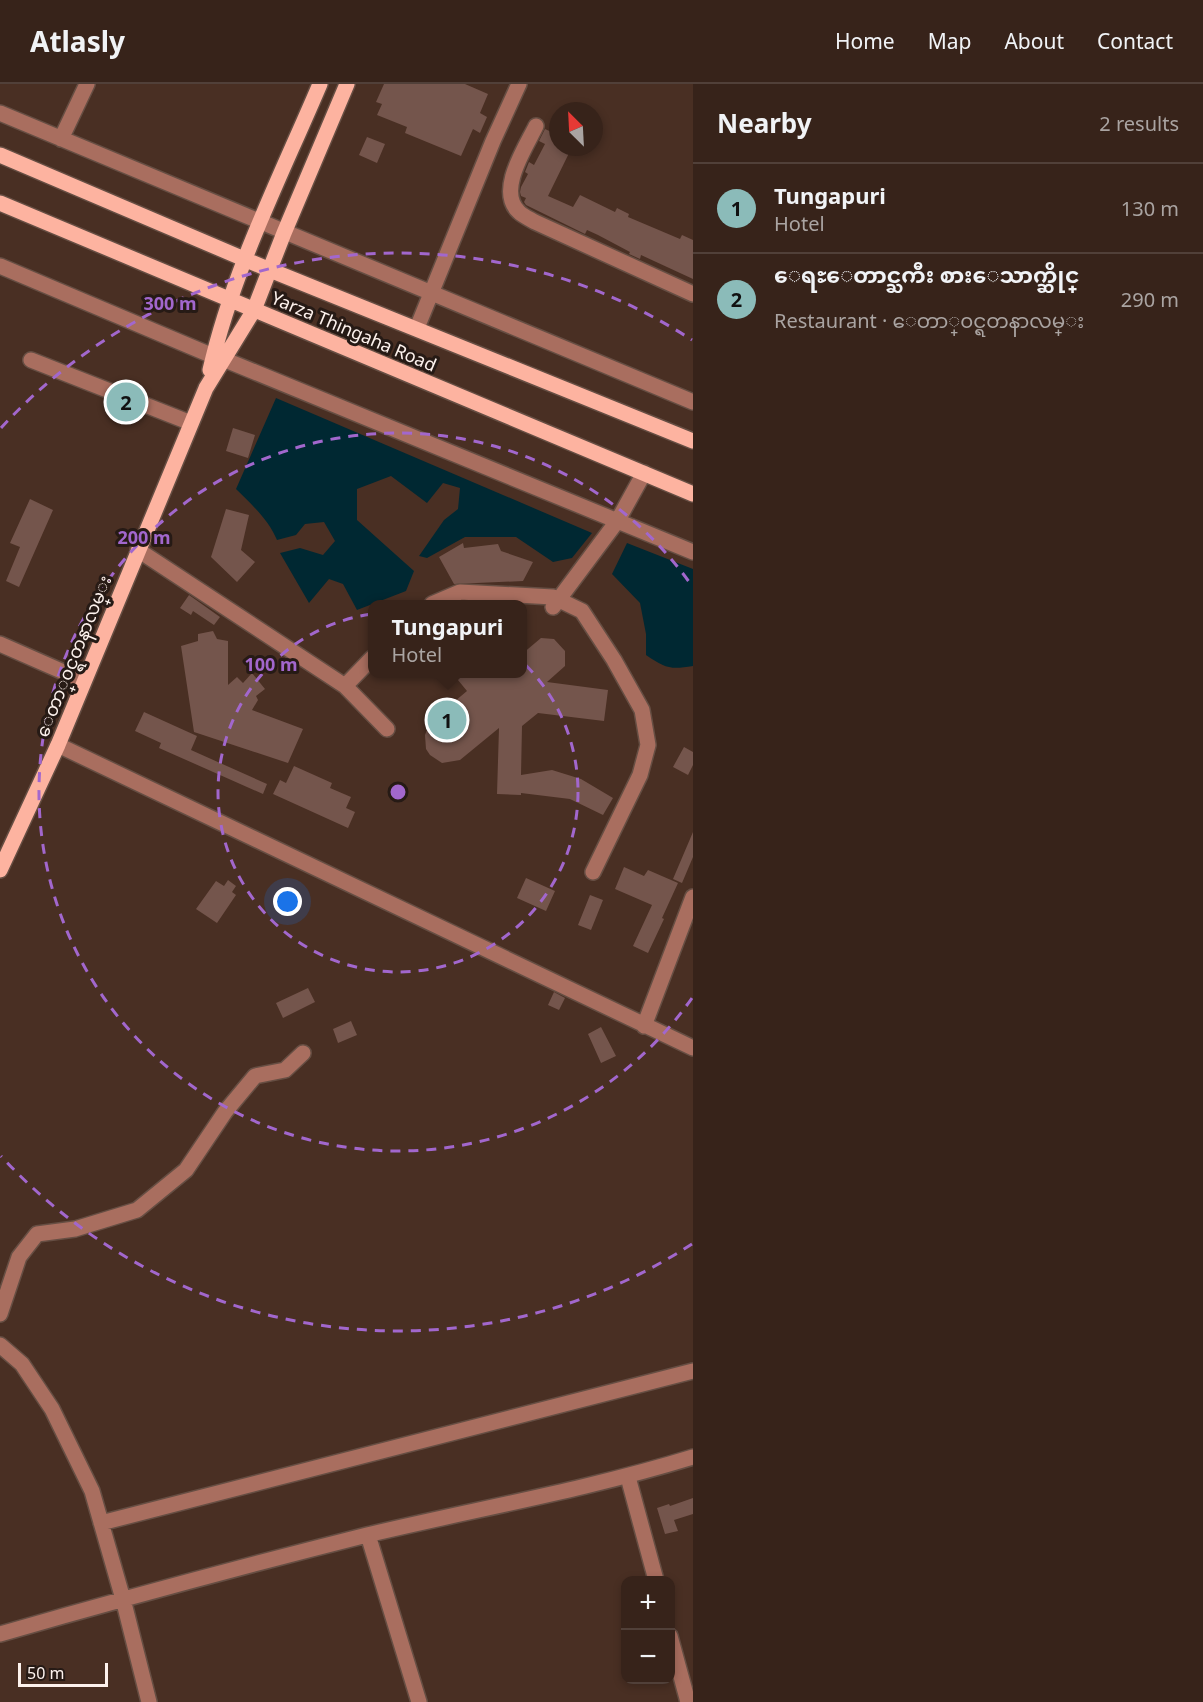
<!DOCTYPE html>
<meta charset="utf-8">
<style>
:root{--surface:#37231a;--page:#422f27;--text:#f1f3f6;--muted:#aaa4a2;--line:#514039;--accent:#8bbbb9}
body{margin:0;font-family:"Noto Sans","Noto Sans Myanmar",sans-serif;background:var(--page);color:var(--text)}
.controls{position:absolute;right:18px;bottom:18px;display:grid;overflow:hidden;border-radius:12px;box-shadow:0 3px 9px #0003}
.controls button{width:54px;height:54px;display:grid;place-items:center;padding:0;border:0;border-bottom:2px solid var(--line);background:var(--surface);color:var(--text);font:30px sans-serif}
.compass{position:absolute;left:549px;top:18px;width:54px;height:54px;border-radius:50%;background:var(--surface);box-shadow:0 3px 9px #0003;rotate:336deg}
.scale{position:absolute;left:18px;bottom:15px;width:90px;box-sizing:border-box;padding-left:6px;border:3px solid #fdf2ed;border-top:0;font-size:16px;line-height:21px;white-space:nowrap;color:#fdf2ed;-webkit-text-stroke:4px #261a15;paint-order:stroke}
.you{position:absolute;left:288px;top:818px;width:21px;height:21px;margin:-15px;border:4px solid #fff;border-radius:50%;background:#1a73e8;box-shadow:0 0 0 9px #1a73e833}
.badge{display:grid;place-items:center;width:39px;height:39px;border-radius:50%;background:var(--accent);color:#111;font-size:20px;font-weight:700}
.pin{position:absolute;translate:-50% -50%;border:3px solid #fff;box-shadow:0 2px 6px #0006}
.popup{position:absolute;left:368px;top:516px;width:159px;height:78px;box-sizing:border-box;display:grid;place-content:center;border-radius:12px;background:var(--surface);filter:drop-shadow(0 2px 4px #0005);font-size:20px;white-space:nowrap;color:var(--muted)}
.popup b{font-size:22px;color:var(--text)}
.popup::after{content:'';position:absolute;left:50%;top:100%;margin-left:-12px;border:12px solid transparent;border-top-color:var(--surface)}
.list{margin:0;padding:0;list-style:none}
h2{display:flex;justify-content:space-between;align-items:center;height:78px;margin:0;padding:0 24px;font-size:26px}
h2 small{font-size:20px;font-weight:400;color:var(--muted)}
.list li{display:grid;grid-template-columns:39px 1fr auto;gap:18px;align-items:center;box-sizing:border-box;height:90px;padding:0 24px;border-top:2px solid var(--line)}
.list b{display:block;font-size:22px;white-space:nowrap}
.list p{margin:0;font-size:20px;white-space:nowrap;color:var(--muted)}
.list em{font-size:20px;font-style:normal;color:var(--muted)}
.map{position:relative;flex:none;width:693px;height:1618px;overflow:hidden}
header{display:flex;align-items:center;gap:36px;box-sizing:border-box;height:84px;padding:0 30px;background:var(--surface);border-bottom:2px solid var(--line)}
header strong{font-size:28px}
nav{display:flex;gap:33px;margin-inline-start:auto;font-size:21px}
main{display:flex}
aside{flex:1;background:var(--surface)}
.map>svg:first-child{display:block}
</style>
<header>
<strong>Atlasly</strong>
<nav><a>Home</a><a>Map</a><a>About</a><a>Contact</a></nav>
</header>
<main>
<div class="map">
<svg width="693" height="1618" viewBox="0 0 693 1618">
<rect width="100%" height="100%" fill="#492f23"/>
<path fill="#002832" d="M276,314l316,135 -20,25 -19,4 -37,-25h-51l-38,21 -8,-2 25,-36 14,-11 2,-21 -17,-5 -16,20 -36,-27 -34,13v31l57,51 -8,20 -49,19 -14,-26 -14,-5 -20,24 -29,-50 20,-5 23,7 12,-14 -11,-19 -19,2 -9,11 -19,5c-9,-21 -25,-35 -41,-51z
M627,459l66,26v97c-23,4 -28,2 -47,-11v-21l-6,-31 -28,-29z"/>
<path fill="#74554c" d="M384,0h81l23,10 -8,19 7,4 -7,16 -7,-4 -12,27 -56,-23 2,-6 -30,-12 5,-11 -6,-2z
M545,45l13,6v12h14l-24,49 25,11 7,-12 35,17 2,-4 12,6 -1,3 52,22 2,-4 11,5v39l-52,-24 -1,4 -11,-5 1,-2 -32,-17 -11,-5 -2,4 -59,-29 -2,-3 2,-4 -5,-2 -1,-4 1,-5 7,-13 -3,-2 4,-10 5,3 11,-21 -6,-3z
M367,53l18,7 -8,19 -18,-8z
M233,344l22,7 -7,23 -22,-7z
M30,415l23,11 -34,77 -13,-6 14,-34 -10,-4z
M226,425l23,6 -8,35 14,12 -18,20 -26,-25z
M463,459l1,5 34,-4 3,7 32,11 -10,19 -69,3 -15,-27z
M189,511l31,22 -6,8 -21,-14 -2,4 -11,-7z
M213,547l4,8 11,2v44l9,-8 6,6 9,-10 13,16 -9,7 2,4 -6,10 51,19 -15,34 -94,-31 -13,-86 17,-5v-7z
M541,554l13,1 11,12v15l-18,16 61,8 -4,31 -66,-8 -16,13 -1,49 31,-5 29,9 32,19 -10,17 -33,-16 -49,-6v2l-24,-1 2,-66 -39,32 -18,3 -12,-8 -4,-6 -1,-14 5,-13 37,-31 -14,-17h69v-20z
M144,628l53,24 -6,14 76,34 -4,10 -104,-46 2,-5 -26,-12z
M684,663l9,5v13l-5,10 -15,-8z
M294,682l38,17 -2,5 21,9 -5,11 9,4 -7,16 -75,-34 7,-14 6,3z
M693,748v25l-11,26 -9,-4z
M624,783l20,9 4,-6 30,13 -16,35 2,1 -16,34 -15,-7 19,-41 -37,-16z
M526,794l29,13 -9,20 -29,-13z
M228,796l8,6 -4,6 4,3 -19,28 -21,-14 20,-28 8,5z
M590,811l13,5 -12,30 -13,-5z
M308,904l7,14 -32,16 -7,-15z
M554,908l11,6 -6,12 -11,-5z
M351,937l6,14 -19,8 -5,-14z
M601,943l15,29 -15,7 -13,-29z
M693,1414v16l-19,6 4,11 -13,3 -8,-26 12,-4 1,2z"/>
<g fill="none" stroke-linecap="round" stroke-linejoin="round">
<g stroke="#664e43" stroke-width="18">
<path id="minor" d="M0,29l693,289
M536,42c-10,21 -40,65 -17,86 4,4 11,7 16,10l158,72
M61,55l26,-55
M0,182l213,90 10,3 470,193
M417,244l76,-187 26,-57
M31,276l160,63
M138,466l207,136 42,43
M432,520l28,-12 93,5 29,14 32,49 28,50 6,35 -8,30 -47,97
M553,523l65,-87 26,-47
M0,560l84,37
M345,602l27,-28
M58,661l635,303
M644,942l49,-129
M0,1230l19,-57 18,-23 38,-5 62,-19 49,-40 39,-58 30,-36 30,-6 18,-17
M0,1261l22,19 30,45 40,82 31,108 26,103
M628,1393l28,103
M101,1439l592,-152
M368,1451l51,167
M0,1550c122,-35 244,-68 367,-99 109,-26 219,-45 326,-78
M670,1552l18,66"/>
</g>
<g stroke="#664e43" stroke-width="18">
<path id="major" d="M0,71l270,115 423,171
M0,119l693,291
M210,286c23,-100 70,-192 110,-286
M0,786l58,-125 148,-357 48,-78 30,-77 63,-149"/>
</g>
<use href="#minor" stroke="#a96e5f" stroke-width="15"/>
<use href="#major" stroke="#fdb3a0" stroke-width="15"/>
</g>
<g fill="none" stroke="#a267cd" stroke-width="3" stroke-dasharray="10 8">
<circle cx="398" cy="708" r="180"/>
<path d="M692 914A359 359 0 1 1 692 502"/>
<path d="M692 1160A539 539 0 0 1 1 1072M1 344A539 539 0 0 1 692 256"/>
</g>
<g text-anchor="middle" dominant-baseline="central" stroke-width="6" stroke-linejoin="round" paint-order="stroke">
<g font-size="18" fill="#fdf2ed" stroke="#261a15">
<text transform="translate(354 247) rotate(23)">Yarza Thingaha Road</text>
<text transform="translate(73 572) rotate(-68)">ေတာ္၀င္ရတနာလမ္း</text>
</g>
</g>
<circle cx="398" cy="708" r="9" fill="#a267cd" stroke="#261a15" stroke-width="3"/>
<g font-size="18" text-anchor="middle" font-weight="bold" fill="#a267cd" stroke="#261a15" stroke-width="6" stroke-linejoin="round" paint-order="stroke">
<text x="170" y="226">300 m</text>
<text x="144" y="460">200 m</text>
<text x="271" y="587">100 m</text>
</g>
</svg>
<div class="controls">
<button>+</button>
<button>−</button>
</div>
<svg class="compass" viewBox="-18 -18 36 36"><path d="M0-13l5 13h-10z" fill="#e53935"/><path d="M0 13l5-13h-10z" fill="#aaa4a2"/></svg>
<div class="scale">50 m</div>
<div class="you"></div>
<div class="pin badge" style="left:447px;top:636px">1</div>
<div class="popup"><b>Tungapuri</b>Hotel</div>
<div class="pin badge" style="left:126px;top:318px">2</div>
</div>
<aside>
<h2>Nearby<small>2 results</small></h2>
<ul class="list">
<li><span class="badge">1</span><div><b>Tungapuri</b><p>Hotel</p></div><em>130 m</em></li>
<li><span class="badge">2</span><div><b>ေရႊေတာင္ႀကီး စားေသာက္ဆိုင္</b><p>Restaurant · ေတာ္၀င္ရတနာလမ္း</p></div><em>290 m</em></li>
</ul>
</aside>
</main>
